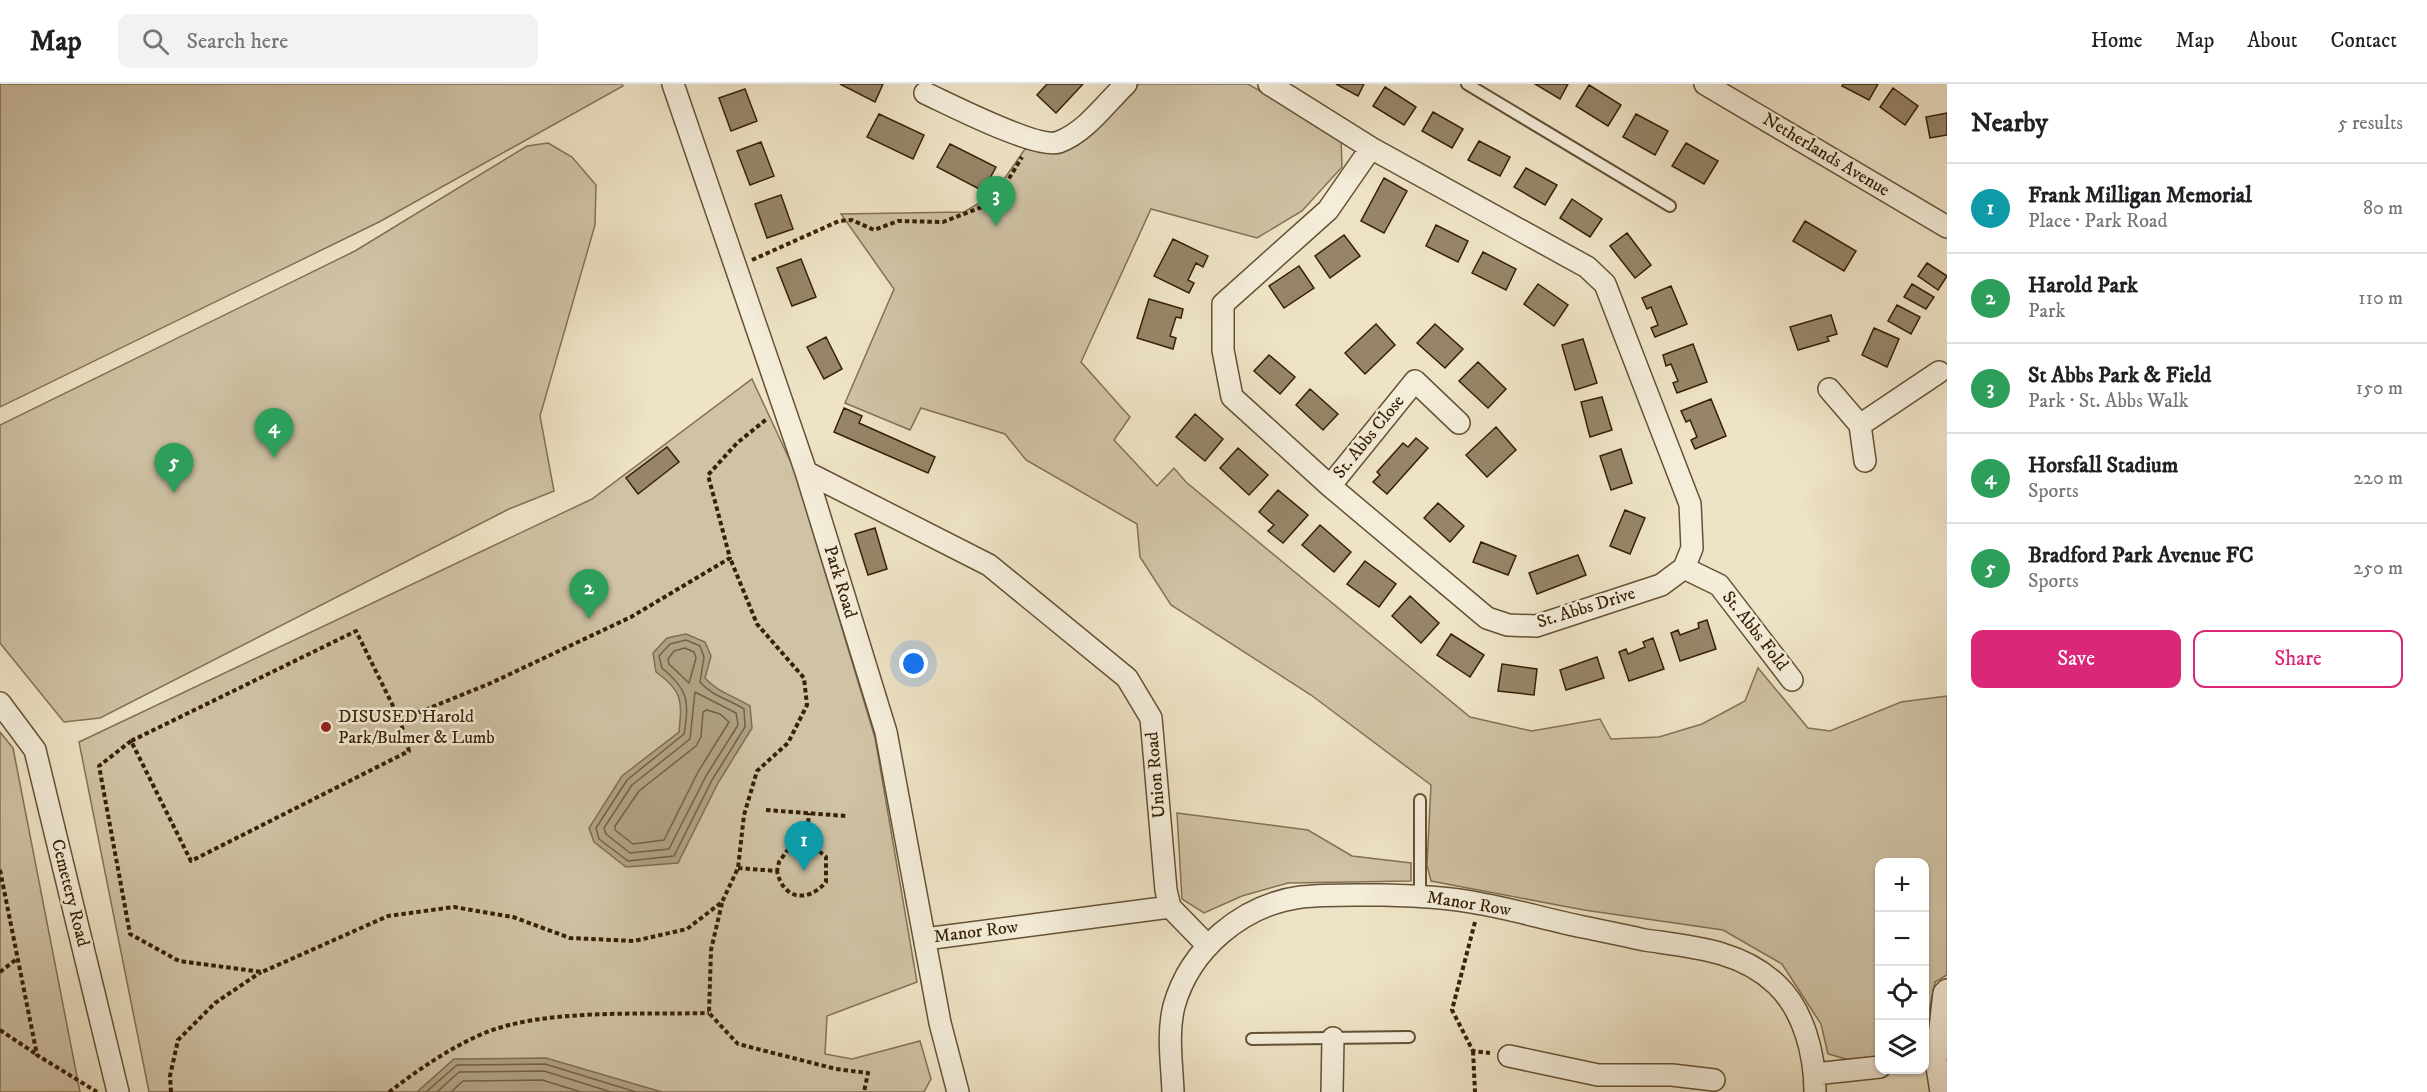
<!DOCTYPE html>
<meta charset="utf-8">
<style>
:root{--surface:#fff;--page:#f2f2f2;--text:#202124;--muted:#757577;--line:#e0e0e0;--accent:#db2777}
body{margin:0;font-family:"IM FELL DW Pica",serif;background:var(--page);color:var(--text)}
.controls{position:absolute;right:18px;bottom:18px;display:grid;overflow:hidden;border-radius:12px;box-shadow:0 2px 4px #0004}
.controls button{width:54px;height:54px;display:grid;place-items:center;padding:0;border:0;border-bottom:2px solid var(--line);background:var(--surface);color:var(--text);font:30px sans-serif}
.you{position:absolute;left:914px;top:580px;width:21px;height:21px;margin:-15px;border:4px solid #fff;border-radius:50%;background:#1a73e8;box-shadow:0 0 0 9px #1a73e833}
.badge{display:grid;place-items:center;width:39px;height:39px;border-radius:50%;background:var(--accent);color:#fff;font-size:20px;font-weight:700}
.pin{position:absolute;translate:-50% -50px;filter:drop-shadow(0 2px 3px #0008)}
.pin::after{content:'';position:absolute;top:32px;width:21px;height:18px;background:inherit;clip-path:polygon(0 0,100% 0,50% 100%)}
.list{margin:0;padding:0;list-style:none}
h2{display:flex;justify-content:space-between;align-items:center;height:78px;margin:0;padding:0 24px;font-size:26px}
h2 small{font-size:20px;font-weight:400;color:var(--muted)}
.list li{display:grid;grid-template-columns:39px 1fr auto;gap:18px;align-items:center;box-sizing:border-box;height:90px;padding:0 24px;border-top:2px solid var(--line)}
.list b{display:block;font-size:22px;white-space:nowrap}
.list p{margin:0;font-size:20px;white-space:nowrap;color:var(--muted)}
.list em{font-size:20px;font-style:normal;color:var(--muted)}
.actions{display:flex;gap:12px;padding:18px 24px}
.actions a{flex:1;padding:14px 0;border:2px solid var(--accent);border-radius:12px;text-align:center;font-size:21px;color:var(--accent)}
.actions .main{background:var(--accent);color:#fff}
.icon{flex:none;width:33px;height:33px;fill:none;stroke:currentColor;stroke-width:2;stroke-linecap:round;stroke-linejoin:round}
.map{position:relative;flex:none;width:1947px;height:1008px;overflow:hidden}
header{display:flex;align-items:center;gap:36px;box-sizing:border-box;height:84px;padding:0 30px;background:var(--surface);border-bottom:2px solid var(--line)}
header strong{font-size:28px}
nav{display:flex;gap:33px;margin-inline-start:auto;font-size:21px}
.search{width:420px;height:54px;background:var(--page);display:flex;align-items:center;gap:15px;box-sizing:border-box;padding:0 21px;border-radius:12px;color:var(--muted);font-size:22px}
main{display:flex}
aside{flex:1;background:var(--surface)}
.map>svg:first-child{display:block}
</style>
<header>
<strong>Map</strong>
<div class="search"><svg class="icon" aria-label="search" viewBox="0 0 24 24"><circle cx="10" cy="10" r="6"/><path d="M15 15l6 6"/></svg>Search here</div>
<nav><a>Home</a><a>Map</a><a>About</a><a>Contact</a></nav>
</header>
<main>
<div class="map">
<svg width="1947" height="1008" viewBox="0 0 1947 1008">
<rect width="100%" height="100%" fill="#eee3c6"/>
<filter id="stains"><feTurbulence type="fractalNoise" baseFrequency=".00333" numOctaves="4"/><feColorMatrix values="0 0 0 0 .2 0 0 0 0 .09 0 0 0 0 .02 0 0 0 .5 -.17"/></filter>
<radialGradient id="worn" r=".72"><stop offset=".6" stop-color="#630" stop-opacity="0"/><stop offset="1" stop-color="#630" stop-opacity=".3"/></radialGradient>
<path fill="#cfc2a5" stroke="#837154" stroke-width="1.5" d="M0,0h622l1,2 -244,136 -379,185z
M1139,0h109l93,54 1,29 -40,44 -45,27 -106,-29 -70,153 49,55 -16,23 43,46 17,-18 12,14 284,235 62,14 68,-12 11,20 48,-2 43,-13 43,-23 13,-33 50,60 22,3 71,-29 46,-6v279l-12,7 -10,50 -1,-170h-44l-1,196 -26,3 -25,-7 -7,-30 -39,-60 -59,-34 -139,-20 -153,-29 -4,-16 4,-80 -120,-90 -140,-90 -31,-48 -3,-33 -111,-64 -21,-26 -84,-26 -11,22 -65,-27 49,-114 -53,-75 123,-2 29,-17 32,-46 27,3 28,-10z
M548,59l24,14 24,28 -1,40 -55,191 14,75 -45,18 -409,209 -36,4 -64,-79v-218l355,-174 172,-105z
M752,295l42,90 81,269 42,244 -90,34 -2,38 27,5 68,-18 11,38 -7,13h-775l-70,-350 513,-243z
M0,648l13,16 67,344h-80z
M1177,729l131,17 44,26 59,7v18l-123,2 -46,13 -38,17 -22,-14z"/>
<path fill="#b0a184" stroke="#806d51" stroke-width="1.5" d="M686,550l19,8 6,14 -6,22c12,14 29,18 45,28l2,22 -34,55 -40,80 -52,4 -32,-25 -5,-14 33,-52 57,-44c3,-31 4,-41 -23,-60l-3,-19 14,-15z
M546,974l116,34h-245l37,-33z"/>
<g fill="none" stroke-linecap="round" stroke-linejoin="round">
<path stroke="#746044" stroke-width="1.5" d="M686,556l14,6 4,11 -4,25c12,14 28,17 44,27l1,18 -33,53 -38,76 -46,5 -29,-22 -3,-11 31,-48 57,-46c6,-32 4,-45 -22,-66l-3,-12 11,-12z
M685,564l9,4 2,6 -7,25 -20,-19 -1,-5 6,-8z
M695,608l41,21 2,12 -32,51 -37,73 -39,4 -24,-19 -2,-6 28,-43 58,-46z
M707,626l13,4 9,8 -31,50 -34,68 -31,4 -18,-14v-4l24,-35 57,-45 5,-9 2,-25z
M426,1008l31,-27 88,-1 91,28
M437,1008l22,-20 85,-1 67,21
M451,1008l12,-11 79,-1 39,12"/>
</g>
<path fill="#968569" stroke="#372004" stroke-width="1.5" d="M840,0h43l-8,18z
M1047,0h36l-27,29 -19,-18z
M1336,0h28l-6,12z
M1535,0h33l-8,15z
M1843,0h35l-9,16 -27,-14z
M1589,1l32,20 -13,21 -32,-20z
M1385,3l31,20 -12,18 -31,-19z
M1893,4l25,18 -13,19 -25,-18z
M745,5l12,32 -26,10 -12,-33z
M1433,28l30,17 -11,19 -30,-17z
M1947,29v22l-17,3 -4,-21z
M879,30l45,21 -11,24 -46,-22z
M1636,30l32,17 -13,24 -32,-18z
M1479,57l31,16 -10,19 -32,-16z
M761,58l13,34 -24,9 -13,-34z
M1686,59l32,18 -14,23 -32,-18z
M950,60l46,23 -13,24 -46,-24z
M1526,84l31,17 -12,20 -31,-18z
M1384,94l23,13 -23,42 -23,-12z
M781,111l12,34 -26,9 -12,-34z
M1572,115l30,20 -12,18 -30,-19z
M1805,137l51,30 -12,20 -51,-30z
M1436,141l32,16 -10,21 -32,-16z
M1627,149l24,32 -16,13 -25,-32z
M1344,151l16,21 -30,22 -15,-22z
M1173,155l35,17 -5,11 -7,-4 -8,17 6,3 -5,10 -35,-17z
M1483,168l33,17 -10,21 -34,-17z
M801,175l15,38 -24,9 -15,-38z
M1927,179l20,13 -9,14 -20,-14z
M1299,182l15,22 -30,20 -15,-22z
M1538,200l30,21 -14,21 -30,-22z
M1912,200l22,13 -8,12 -22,-12z
M1671,202l16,38 -32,13 -4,-9 7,-3 -7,-18 -4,2 -5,-11z
M1149,215l34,10 -2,9 -5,-1 -6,19 6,2 -3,11 -36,-11z
M1897,221l23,12 -9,17 -23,-13z
M1831,231l6,19 -10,3 2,4 -31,9 -8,-23z
M1376,240l19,21 -30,29 -20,-21z
M1435,240l28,25 -18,19 -28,-25z
M1874,244l25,11 -12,28 -25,-12z
M826,253l16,32 -18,10 -17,-32z
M1583,255l14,44 -22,7 -13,-45z
M1693,260l14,38 -30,11 -4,-10 5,-2 -7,-17 -5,2 -3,-11z
M1269,271l26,22 -15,17 -26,-23z
M1478,278l28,27 -18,19 -29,-27z
M1310,305l28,25 -15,16 -27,-25z
M1602,313l10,33 -22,7 -9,-35z
M1711,315l15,37 -31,13 -4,-9 6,-3 -7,-17 -4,2 -5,-11z
M844,324l18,8 -3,7 76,34 -7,16 -94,-41z
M1195,330l28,25 -18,22 -29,-24z
M1496,343l20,23 -29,27 -21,-22z
M1416,354l12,10 -41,46 -14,-12 7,-7 -3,-3 26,-29 5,4z
M667,363l12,15 -41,32 -12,-16z
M1238,364l30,27 -19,20 -29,-27z
M1621,365l11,34 -21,7 -11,-34z
M1278,406l30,25 -25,28 -15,-12 6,-6 -15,-13z
M1438,419l26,23 -14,16 -26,-24z
M1625,426l20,8 -15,36 -20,-8z
M1320,441l31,27 -17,20 -32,-27z
M875,444l12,41 -19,6 -13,-41z
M1481,458l35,14 -8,19 -35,-13z
M1578,471l8,20 -49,19 -8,-21z
M1365,477l31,23 -17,23 -32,-23z
M1410,512l29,27 -18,20 -29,-27z
M1707,536l9,29 -36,12 -9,-28 7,-3 2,5 19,-7 -1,-5z
M1451,550l33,21 -14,22 -33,-22z
M1653,554l11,31 -35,12 -10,-29 7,-3 2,5 17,-7 -2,-5z
M1597,573l7,21 -38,12 -6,-20z
M1502,580l35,5 -3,26 -36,-4z"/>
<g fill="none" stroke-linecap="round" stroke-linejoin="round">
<g stroke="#655134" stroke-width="14">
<path id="service" d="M1467,0l203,122
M1420,716v96
M1252,955l157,-2"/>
</g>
<g stroke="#655134" stroke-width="24">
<path id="minor" d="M673,0l133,388 80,260 54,291 18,69
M1269,0l102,64 216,119 18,17 85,220 2,44 -8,20 -23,17 -125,41 -28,-1 -21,-7 -157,-132 -98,-89 -9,-47v-46l105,-94 43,-62
M1705,0l242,143
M925,9c24,11 113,57 134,49 27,-10 47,-39 67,-58
M1829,305l31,36 5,36
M1860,341l79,-53
M806,388l183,93 138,113 24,40 15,172 4,17 38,39
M1330,402l85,-105 44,42
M1684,484l35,17 73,95
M0,619l35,47 83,342
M925,855l245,-32
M1509,972l89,19h74l42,5
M1815,990l65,-7
M1173,1008c-1,-28 -6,-58 1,-86 16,-57 68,-101 127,-109 26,-3 55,-2 81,-2 33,1 67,2 100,9 34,6 67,16 101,23 21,4 42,9 62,13 47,7 95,10 131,44 28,26 39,71 39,108
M1332,1008l1,-54
M1941,1008l-5,-31 8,-68 3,-3"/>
</g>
<path stroke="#372004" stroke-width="4" stroke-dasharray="4.5 3" stroke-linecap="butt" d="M752,176l87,-39 13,-1 22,10 24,-9 45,1 44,-17 15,-15 20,-33
M400,636l-44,-89 -225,110 60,120 218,-110 -9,-31 91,-37 140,-66 99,-59 -22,-83 29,-32 31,-25
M131,657l-32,25 31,168 49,27 83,11 126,-56 66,-9 59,10 57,21 64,3 53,-12 35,-27 16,-34 6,-53 13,-44 31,-28 19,-38 -3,-27 -47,-54 -27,-66
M766,726l80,6
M806,761l3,-32
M738,784l39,3c6,29 31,32 49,11v-25l-13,-11 -24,2 -10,14 -2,9
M0,786l37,185 60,37
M722,819l-11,47 -2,63 29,31 98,25 32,4 -4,19
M1475,838l-23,88 21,41 17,2
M0,888l18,-14
M0,946l36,24
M1473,967l2,41
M171,1008l-1,-16 8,-36 37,-37 46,-31
M389,1008c29,-22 59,-43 93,-58 61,-26 160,-19 227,-21"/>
<use href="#service" stroke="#f4edda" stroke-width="10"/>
<use href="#minor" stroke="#f4edda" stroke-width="21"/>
</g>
<circle fill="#8f2418" stroke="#f4edda" stroke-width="2" cx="326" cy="643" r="6"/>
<g text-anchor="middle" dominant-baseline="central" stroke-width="5" stroke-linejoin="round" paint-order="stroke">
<g font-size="18" fill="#372004" stroke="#f4edda">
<text transform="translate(1826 71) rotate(31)">Netherlands Avenue</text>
<text transform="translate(1369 353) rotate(-51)">St. Abbs Close</text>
<text transform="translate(840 498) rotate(73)">Park Road</text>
<text transform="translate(1586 524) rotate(-17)">St. Abbs Drive</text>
<text transform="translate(1755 547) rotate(52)">St. Abbs Fold</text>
<text transform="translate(1156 691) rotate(-95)">Union Road</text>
<text transform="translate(70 809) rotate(76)">Cemetery Road</text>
<text transform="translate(1469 820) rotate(9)">Manor Row</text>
<text transform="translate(976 848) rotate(-7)">Manor Row</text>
</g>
<g font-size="18" fill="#372004" stroke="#f4edda" text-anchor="start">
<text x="338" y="633">DISUSED Harold<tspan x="338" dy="21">Park/Bulmer &amp; Lumb</tspan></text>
</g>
</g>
<rect width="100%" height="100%" filter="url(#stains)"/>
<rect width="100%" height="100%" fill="url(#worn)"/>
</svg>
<div class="controls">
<button>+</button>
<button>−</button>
<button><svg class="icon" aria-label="locate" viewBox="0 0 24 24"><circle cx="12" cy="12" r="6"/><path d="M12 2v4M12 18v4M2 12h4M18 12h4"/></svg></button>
<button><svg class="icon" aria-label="layers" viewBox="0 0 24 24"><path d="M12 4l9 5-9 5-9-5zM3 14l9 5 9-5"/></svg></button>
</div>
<div class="you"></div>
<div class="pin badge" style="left:804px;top:787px;background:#0f9aa8">1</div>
<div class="pin badge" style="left:589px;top:535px;background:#2e9e5b">2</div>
<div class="pin badge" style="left:996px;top:142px;background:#2e9e5b">3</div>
<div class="pin badge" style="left:274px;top:374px;background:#2e9e5b">4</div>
<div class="pin badge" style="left:174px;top:409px;background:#2e9e5b">5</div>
</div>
<aside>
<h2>Nearby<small>5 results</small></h2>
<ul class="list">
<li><span class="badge" style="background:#0f9aa8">1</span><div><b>Frank Milligan Memorial</b><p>Place · Park Road</p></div><em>80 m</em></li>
<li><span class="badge" style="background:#2e9e5b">2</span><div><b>Harold Park</b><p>Park</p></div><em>110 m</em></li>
<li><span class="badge" style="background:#2e9e5b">3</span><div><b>St Abbs Park &amp; Field</b><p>Park · St. Abbs Walk</p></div><em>150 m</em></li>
<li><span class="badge" style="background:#2e9e5b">4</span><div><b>Horsfall Stadium</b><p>Sports</p></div><em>220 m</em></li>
<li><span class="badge" style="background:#2e9e5b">5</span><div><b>Bradford Park Avenue FC</b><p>Sports</p></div><em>250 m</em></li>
</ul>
<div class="actions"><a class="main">Save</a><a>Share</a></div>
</aside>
</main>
